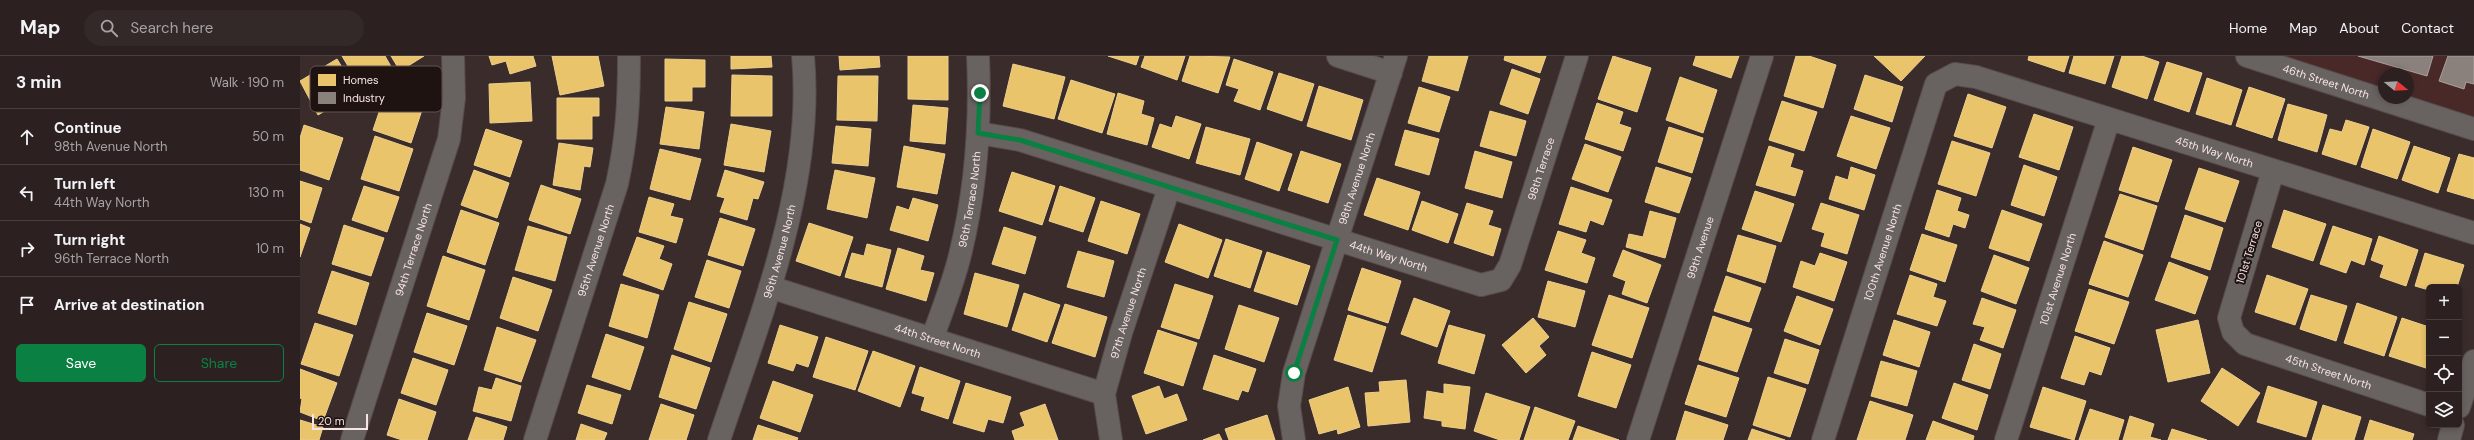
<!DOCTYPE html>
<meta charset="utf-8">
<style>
:root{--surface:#2c2120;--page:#342929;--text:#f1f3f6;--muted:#a6a3a5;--line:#483e3e;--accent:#0b8043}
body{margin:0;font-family:"DM Sans",sans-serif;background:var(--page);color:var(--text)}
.controls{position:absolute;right:12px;bottom:12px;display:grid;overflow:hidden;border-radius:6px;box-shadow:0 2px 6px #0003}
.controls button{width:36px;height:36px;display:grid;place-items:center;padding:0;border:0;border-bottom:1px solid var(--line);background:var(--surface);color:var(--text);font:20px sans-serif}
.compass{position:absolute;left:2078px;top:12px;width:36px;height:36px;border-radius:50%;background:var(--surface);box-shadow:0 2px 6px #0003;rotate:108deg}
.scale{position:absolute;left:12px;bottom:10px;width:56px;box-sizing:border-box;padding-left:4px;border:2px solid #f7e5e3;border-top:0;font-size:11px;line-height:14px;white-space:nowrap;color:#f7e5e3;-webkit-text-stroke:3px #1f1312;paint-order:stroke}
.stop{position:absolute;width:12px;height:12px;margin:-9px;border:3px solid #0b8043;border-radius:50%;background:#fff}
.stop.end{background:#0b8043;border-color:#fff;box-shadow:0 1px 4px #0008}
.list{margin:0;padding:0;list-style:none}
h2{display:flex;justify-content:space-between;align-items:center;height:52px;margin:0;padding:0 16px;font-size:17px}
h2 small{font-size:13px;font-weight:400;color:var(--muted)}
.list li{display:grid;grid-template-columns:26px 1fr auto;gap:12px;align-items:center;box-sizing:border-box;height:56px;padding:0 16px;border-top:1px solid var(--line)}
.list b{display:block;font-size:15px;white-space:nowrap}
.list p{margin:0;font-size:13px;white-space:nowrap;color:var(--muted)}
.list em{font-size:13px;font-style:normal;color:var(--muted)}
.actions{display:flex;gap:8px;padding:12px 16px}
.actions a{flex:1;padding:9px 0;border:1px solid var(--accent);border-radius:6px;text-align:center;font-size:14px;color:var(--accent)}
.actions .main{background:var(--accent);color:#fff}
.icon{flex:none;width:22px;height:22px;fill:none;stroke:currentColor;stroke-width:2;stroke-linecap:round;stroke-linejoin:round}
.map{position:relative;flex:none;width:2174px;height:384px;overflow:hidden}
header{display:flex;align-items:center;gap:24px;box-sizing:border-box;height:56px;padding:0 20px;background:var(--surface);border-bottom:1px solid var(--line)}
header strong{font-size:19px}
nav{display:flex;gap:22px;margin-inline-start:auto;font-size:14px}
.search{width:280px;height:36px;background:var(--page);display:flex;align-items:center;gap:10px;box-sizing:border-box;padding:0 14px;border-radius:22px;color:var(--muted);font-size:15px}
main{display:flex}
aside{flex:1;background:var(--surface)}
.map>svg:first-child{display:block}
</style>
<header>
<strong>Map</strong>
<div class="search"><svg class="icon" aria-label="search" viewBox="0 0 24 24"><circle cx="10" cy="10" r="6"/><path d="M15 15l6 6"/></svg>Search here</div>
<nav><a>Home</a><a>Map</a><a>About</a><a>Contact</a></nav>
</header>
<main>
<aside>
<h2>3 min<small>Walk · 190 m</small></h2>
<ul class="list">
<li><svg class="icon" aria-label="ahead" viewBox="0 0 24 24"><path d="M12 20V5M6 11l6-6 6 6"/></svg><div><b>Continue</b><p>98th Avenue North</p></div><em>50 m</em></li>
<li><svg class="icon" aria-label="left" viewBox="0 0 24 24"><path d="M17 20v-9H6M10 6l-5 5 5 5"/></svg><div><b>Turn left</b><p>44th Way North</p></div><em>130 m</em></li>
<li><svg class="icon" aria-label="right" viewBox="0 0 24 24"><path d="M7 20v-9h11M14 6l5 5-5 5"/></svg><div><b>Turn right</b><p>96th Terrace North</p></div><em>10 m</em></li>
<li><svg class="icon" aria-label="arrive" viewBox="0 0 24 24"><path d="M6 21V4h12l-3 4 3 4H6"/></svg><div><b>Arrive at destination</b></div></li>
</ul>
<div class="actions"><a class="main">Save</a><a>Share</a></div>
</aside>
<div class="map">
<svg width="2174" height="384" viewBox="0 0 2174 384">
<rect width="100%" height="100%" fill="#3a2c2b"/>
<path fill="#482928" d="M1979,0h195v62l-66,-21v-23h-24v16z"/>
<path fill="#e9c46a" stroke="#edce8e" d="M42,0h43l8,14 -32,18z
M91,0h33l-24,15z
M189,0h44l3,10 -26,8 -4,-13 -14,4z
M252,0h46l6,30 -44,9z
M431,0h40l1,11 -41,2z
M539,0h40l1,11 -40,3z
M608,0h40v44l-40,-1z
M808,0h31l-3,9z
M845,0h40l-8,24 -36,-13z
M890,0l40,1 -12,36 -36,-12z
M1129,0h39l-10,35 -36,-10z
M1205,0h41l-6,17 -36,-13z
M1313,0l38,12 -14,44 -39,-13z
M1396,0h43l-8,22 -38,-13z
M1496,0h13l27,9 -13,43 -39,-12z
M1574,0h51l-24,25z
M1729,0h40l-5,16 -36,-12z
M1774,0h40l-9,28 -36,-11z
M1822,0h20l17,6 -12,37 -35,-12z
M37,3l20,33 -39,23 -18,-34z
M365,3l40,1v27h-13v14h-27z
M934,3l39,13 -13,38 -26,-9 5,-12 -13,-4z
M1867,6l35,11 -13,39 -35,-12z
M713,8l52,13 -11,42 -51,-13z
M1212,13l28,10 -12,35 -28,-10z
M979,17l35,11 -12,37 -35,-12z
M432,19l40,1v40h-41z
M1565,19l38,12 -11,35 -38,-13z
M538,20h40l-1,45 -40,-1z
M1380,21l37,13 -14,43 -37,-13z
M1907,22l35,12 -11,35 -35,-11z
M771,24l44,14 -13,39 -44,-14z
M230,26l2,39 -42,2 -1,-39z
M1019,30l44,14 -12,40 -44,-14z
M1119,31l31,10 -11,35 -31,-9z
M1949,31l36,12 -13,39 -36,-12z
M87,33l38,12 -14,42 -38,-13z
M818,37l26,8 -3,13 13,4 -7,27 -40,-11z
M1668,38l38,13 -14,41 -38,-12z
M257,42h42v18h-7v23h-35z
M1482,45l35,11 -13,39 -35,-11z
M1297,47l26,9 -4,12 12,4 -8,23 -38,-12z
M1988,48l39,11 -10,37 -39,-12z
M613,49l35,3 -3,36 -35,-3z
M366,51l38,5 -5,37 -39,-5z
M1190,55l36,10 -10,35 -36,-10z
M1734,58l39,13 -14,43 -40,-13z
M876,60l25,8 -12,35 -37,-12 8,-23 12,4z
M1551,60l39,12 -14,41 -39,-13z
M2046,64l23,7 -13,38 -34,-11 8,-25 12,3z
M431,68l40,7 -7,41 -40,-7z
M4,69l39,13 -14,42 -29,-10v-32z
M536,70l35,3 -3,37 -36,-3z
M906,71l44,12 -10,36 -44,-12z
M1369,71l34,11 -11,35 -34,-11z
M186,73l36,12 -12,36 -36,-12z
M2073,73l37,13 -13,37 -36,-12z
M1105,74l34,9 -10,36 -34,-10z
M75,80l38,13 -14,42 -38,-12z
M1652,85l38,12 -14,43 -38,-12z
M957,86l35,12 -13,37 -34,-12z
M259,87l34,5 -3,19 -6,-1 -4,24 -27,-5z
M1285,88l36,13 -13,35 -36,-13z
M604,90l41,8 -8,40 -40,-7z
M1469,90l25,8 -4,13 13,4 -8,25 -39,-11z
M2114,90l36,12 -12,35 -36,-13z
M1833,91l39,13 -14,42 -39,-12z
M360,93l41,10 -11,41 -40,-11z
M1001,95l40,13 -13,39 -40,-13z
M1175,95l37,11 -10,36 -37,-10z
M2159,98l15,4v41l-27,-8z
M1724,109l33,12 -13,39 -33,-11z
M1356,111l35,11 -12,35 -34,-11z
M1551,111l24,8 -11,35 -35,-11 7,-23 12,4z
M1899,112l40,13 -14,41 -40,-13z
M174,114l35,13 -12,35 -36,-13z
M425,114l39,12 -6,17 -5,-1 -6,22 -27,-8 5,-14 -8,-2z
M535,114l40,8 -8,40 -40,-9z
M712,116l43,14 -13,39 -43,-14z
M1077,122l43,14 -12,38 -44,-15z
M0,125l22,7 -11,35 -11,-4z
M241,129l40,14 -11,35 -41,-14z
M64,130l35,11 -12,35 -35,-12z
M760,130l35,12 -12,34 -34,-11z
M1271,131l41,13 -9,25 -13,-5 -4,12 -27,-8z
M1637,134l24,8 -4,13 12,4 -4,13 -12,-4 -4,13 -24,-8z
M1455,135l39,13 -13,38 -39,-13z
M1820,138l37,12 -14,44 -38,-13z
M349,141l25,7 -4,12 13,3 -7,24 -37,-11z
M613,142l25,7 -10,36 -38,-11 7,-24 12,4z
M801,145l39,13 -13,40 -39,-13z
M1122,145l36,13 -10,29 -36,-13z
M1167,147l26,8 -5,14 13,4 -8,27 -39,-13z
M1521,147l38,12 -12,39 -26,-8 4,-13 -13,-4z
M161,154l38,13 -14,42 -38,-13z
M1702,154l40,14 -13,37 -40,-13z
M1984,154l42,14 -13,37 -41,-14z
M1350,155l26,7 -11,40 -39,-11 3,-13 14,3z
M1885,159l38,13 -13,42 -39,-13z
M420,162l35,11 -12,37 -35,-11z
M509,167l44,14 -13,39 -44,-15z
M0,168l10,4 -10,29z
M879,168l43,16 -14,38 -43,-16z
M44,169l40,13 -13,38 -39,-12z
M228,170l39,11 -12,44 -40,-11z
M2033,170l39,13 -8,26 -13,-5 -5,13 -26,-9z
M704,171l32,10 -11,37 -33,-10z
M1258,175l28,9 -5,13 14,5 -8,25 -42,-13z
M1622,178l35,11 -12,37 -35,-12z
M1438,179l38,11 -11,37 -38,-12z
M2079,180l39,14 -12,36 -26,-9 4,-12 -13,-5z
M337,181l27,9 -5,13 13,5 -9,26 -40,-15z
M926,183l36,12 -12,37 -36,-12z
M1804,185l39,14 -15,42 -39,-13z
M567,188l24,6 -9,37 -37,-10 7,-24 12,3z
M598,192l26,8 -4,14 14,3 -8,28 -40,-12z
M1323,194l38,15 -14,38 -25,-9 4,-13 -13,-5z
M778,195l36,10 -10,36 -37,-10z
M967,196l43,14 -13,39 -43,-14z
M1520,197l27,9 -13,39 -41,-14 8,-26 14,5z
M2125,197l39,12 -7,22h-28v3l-14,-4z
M1694,199l35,13 -13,36 -35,-13z
M143,200l42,14 -16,50 -42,-14z
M407,204l34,11 -12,37 -34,-11z
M1869,206l39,15 -13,37 -40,-14z
M1062,212l39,13 -13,42 -40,-13z
M32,215l37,12 -13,42 -38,-12z
M675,217l44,12 -12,42 -43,-13z
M1610,219l27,9 -4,13 13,4 -9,25 -40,-12z
M1967,219l41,14 -13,36 -40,-13z
M1426,220l35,12 -12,34 -35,-11z
M213,221l39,13 -14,41 -38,-13z
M1248,225l37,10 -10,36 -37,-10z
M321,228l38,11 -12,43 -38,-12z
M875,228l38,12 -14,43 -38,-12z
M1789,233l40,13 -15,42 -39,-13z
M724,237l36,12 -13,37 -35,-12z
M1309,239l40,13 -17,50 -40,-13z
M2011,239l36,11 -11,35 -36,-12z
M1497,240l36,13 -13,36 -36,-14z
M1114,242l36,13 -13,36 -36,-13z
M1682,242l34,12 -13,38 -23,-8 5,-13 -12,-3z
M389,246l38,12 -16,48 -37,-13z
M2057,247l40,14 -13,39 -40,-13z
M765,248l42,13 -12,40 -43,-14z
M939,249l40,13 -15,44 -39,-13z
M127,257l40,13 -13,39 -40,-13z
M1048,259l38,12 -14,45 -38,-12z
M1413,260l39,13 -15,43 -38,-12z
M1233,262l16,19 -10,9 7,9 -20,18 -24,-28z
M2102,262l27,9v42l-40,-13z
M1594,264l36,12 -11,35 -36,-12z
M1898,264l12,53 -42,9 -12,-52z
M15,267l38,12 -14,41 -38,-12z
M480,269l38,12 -10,30 -12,-4 -3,8 -25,-8z
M1149,269l36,10 -11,39 -36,-11z
M197,271l39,13 -15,42 -37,-12z
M858,274l39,13 -14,43 -39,-13z
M306,278l38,13 -14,43 -38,-13z
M1775,280l35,12 -9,27 -12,-4 -5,14 -23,-7z
M526,281l42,14 -13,39 -42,-13z
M1485,283l34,11 -11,34 -34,-11z
M1674,288l27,10 -11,35 -28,-9z
M573,295l42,15 -15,41 -42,-16z
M1292,296l39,13 -15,43 -38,-12z
M372,299l38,13 -14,41 -37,-12z
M914,299l42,14 -8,23 -6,-2 -4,10 -35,-11z
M113,302l35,12 -12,35 -35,-12z
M1581,305l36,10 -10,35 -36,-10z
M1398,309l41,13 -13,39 -41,-13z
M620,311l40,14 -12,38 -27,-9 4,-13 -13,-4z
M1922,312l38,25 -22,33 -37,-25z
M0,313l37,14 -14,38 -23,-9 2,-13 -2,-1z
M1468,321l38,12 -16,48 -37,-12z
M196,322l25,8 -10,35 -38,-10 6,-24 13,3z
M1106,324l4,42 -42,4 -3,-33 15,-1 -1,-10z
M473,325l40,14 -13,37 -40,-14z
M666,327l45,14 -8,26 -15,-4 -4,13 -31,-9z
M1654,327l34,12 -11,35 -35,-12z
M1144,328l26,3 -5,42 -23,-3v-5l-18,-3 3,-27 17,3z
M287,329l34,10 -9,29 -34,-11z
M859,330l5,13 13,-5 10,26 -41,14 -14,-38z
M1968,330l49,16 -11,35 -49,-15z
M1048,331l12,40 -22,7 -1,-5 -18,5 -10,-34z
M1743,331l43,14 -12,39 -44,-13z
M1186,337l44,14 -11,33h-19l-26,-9z
M99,343l37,13 -9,28h-25l-15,-5z
M1570,345l43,14 -8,25h-48z
M361,348l33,11 -8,25h-37z
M745,348l13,36h-43l-3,-9 13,-5 -5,-13z
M2023,349l38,12 -7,23h-42z
M1235,351l40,14 -7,19h-44z
M1790,353l34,11 -6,20h-39z
M1385,355l43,14 -5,15h-47z
M967,359l8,25h-46l-4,-11z
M1830,360l24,8 -4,13 11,3h-38z
M176,361l31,10 -4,13h-35z
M0,364l23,7 -4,13h-19z
M2070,364l44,14 -2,6h-48z
M1633,365l41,15 -1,4h-47z
M281,368l26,9 -3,7h-28z
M458,369l40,13 -1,2h-44z
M1278,370l41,14h-46z
M1452,373l33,11h-37z
M1872,373l35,11h-39z
M919,378l3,6h-19z"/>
<path fill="#8a817c" stroke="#ab9f9b" d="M2058,0h75l-6,20z
M2148,0h26v28l-8,-2 -2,7 -25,-8z"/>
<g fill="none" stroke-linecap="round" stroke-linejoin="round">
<g stroke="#574a4a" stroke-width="24">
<g id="minor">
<path d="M1038,0l53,17"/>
<path id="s1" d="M1947,0l227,73"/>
<path id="s2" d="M678,77l42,7 461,145 20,-5 9,-15 67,-209"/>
<path id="s3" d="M1973,115l-44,147 4,14 12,12 184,61"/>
<path id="s4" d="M470,231l334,107"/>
<path id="s5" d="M632,283c10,-28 21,-55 28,-84 16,-65 21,-132 18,-199"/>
<path d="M2159,351l15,-46"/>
<path id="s6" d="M52,384l97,-301 5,-41 -1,-42"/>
<path id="s7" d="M235,384l82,-256c10,-46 12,-82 12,-128"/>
<path id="s8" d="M419,384c40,-120 96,-256 84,-384"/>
<path id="s9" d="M811,384l-7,-46 17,-61 48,-145"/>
<path id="s10" d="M994,384l-5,-34 5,-33 102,-317"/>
<path id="s11" d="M1338,384l124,-384"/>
<path id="s12" d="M1523,384l113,-356 19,-10 21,3 498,156"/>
<path id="s13" d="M1706,384l103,-321"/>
<path d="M2149,384l4,-15"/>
</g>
</g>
<use href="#minor" stroke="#686261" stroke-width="22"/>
</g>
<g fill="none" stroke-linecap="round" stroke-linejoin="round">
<path stroke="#0b8043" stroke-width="5" d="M680,37l-2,40 42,7 317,100 -43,133"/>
</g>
<g text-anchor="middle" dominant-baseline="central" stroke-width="4" stroke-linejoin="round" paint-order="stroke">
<g font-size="11" fill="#f7e5e3" stroke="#1f1312">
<text stroke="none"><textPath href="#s1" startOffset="83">46th Street North</textPath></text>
<text stroke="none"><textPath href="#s12" startOffset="666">45th Way North</textPath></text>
<text stroke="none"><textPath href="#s2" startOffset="665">98th Terrace</textPath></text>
<text stroke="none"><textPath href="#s10" startOffset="272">98th Avenue North</textPath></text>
<text stroke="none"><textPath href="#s5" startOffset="145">96th Terrace North</textPath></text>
<text stroke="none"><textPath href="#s11" startOffset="202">99th Avenue</textPath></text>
<text stroke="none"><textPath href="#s6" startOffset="200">94th Terrace North</textPath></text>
<text stroke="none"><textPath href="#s7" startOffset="199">95th Avenue North</textPath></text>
<text stroke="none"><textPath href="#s8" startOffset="198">96th Avenue North</textPath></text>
<text stroke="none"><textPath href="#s12" startOffset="197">100th Avenue North</textPath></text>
<text transform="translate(1949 196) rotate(-73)">101st Terrace</text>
<text stroke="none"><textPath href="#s2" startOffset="429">44th Way North</textPath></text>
<text stroke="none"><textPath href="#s13" startOffset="169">101st Avenue North</textPath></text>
<text stroke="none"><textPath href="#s9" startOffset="131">97th Avenue North</textPath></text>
<text stroke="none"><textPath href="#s4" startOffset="176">44th Street North</textPath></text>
<text stroke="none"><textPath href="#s3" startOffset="273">45th Street North</textPath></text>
</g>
</g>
<rect x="10" y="10" width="132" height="46" rx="6" fill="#1f1312" stroke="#605251" stroke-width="1"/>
<rect x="18" y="18" width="18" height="12" fill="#e9c46a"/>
<rect x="18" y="36" width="18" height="12" fill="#8a817c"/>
<g font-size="11" fill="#f7e5e3">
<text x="43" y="28">Homes</text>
<text x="43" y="46">Industry</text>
</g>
</svg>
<div class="controls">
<button>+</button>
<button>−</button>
<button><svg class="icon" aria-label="locate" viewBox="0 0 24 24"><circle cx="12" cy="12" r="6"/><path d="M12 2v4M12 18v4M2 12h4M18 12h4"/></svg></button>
<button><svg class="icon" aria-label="layers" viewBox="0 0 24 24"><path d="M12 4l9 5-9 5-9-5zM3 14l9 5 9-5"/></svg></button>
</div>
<svg class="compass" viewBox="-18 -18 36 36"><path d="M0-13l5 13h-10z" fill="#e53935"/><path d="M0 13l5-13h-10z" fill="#a6a3a5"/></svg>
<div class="scale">20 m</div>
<div class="stop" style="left:994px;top:317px"></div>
<div class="stop end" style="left:680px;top:37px"></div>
</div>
</main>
